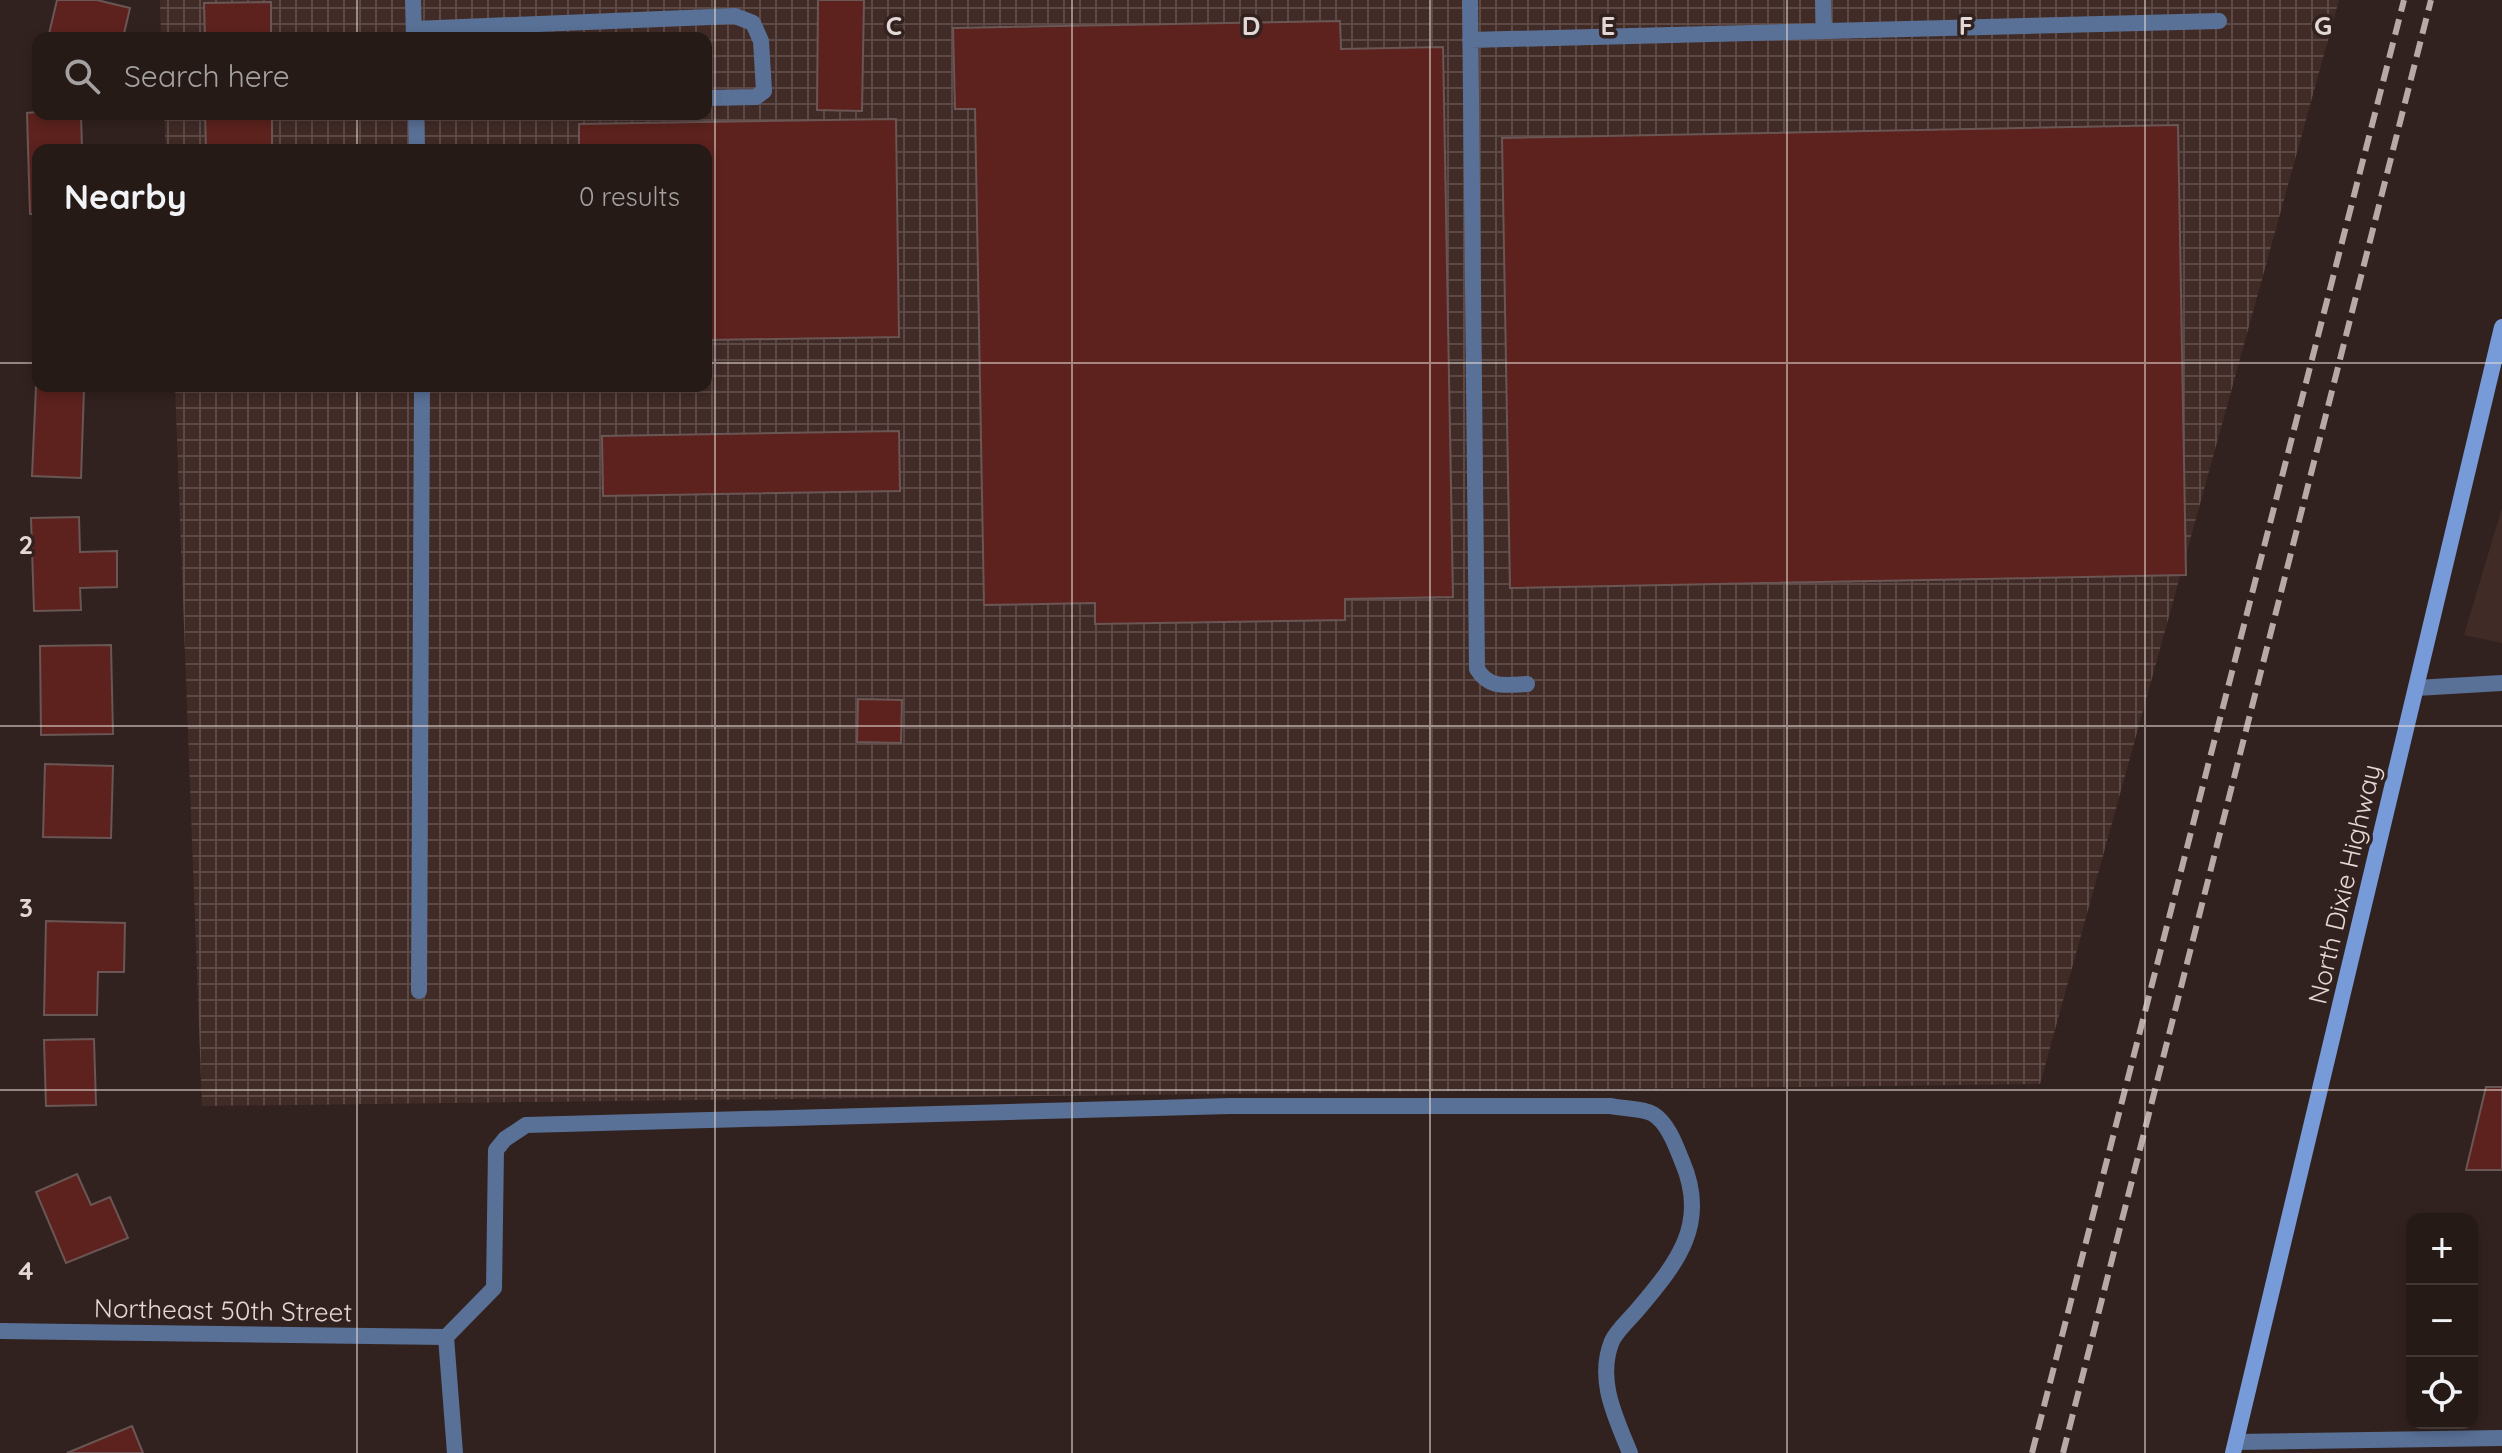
<!DOCTYPE html>
<meta charset="utf-8">
<style>
:root{--surface:#261a17;--page:#322724;--text:#f1f3f6;--muted:#a4a1a1;--line:#423836}
body{margin:0;font-family:Quicksand,sans-serif;background:var(--page);color:var(--text)}
.controls{position:absolute;right:24px;bottom:24px;display:grid;overflow:hidden;border-radius:16px;box-shadow:0 4px 12px #0003}
.controls button{width:72px;height:72px;display:grid;place-items:center;padding:0;border:0;border-bottom:2px solid var(--line);background:var(--surface);color:var(--text);font:40px sans-serif}
.list{margin:0;padding:0;list-style:none}
h2{display:flex;justify-content:space-between;align-items:center;height:104px;margin:0;padding:0 32px;font-size:34px}
h2 small{font-size:26px;font-weight:400;color:var(--muted)}
.icon{flex:none;width:44px;height:44px;fill:none;stroke:currentColor;stroke-width:2;stroke-linecap:round;stroke-linejoin:round}
.map{position:relative;flex:none;width:2502px;height:1453px;overflow:hidden}
.search{position:absolute;background:var(--surface);box-shadow:0 4px 12px #0003;left:32px;top:32px;width:680px;height:88px;display:flex;align-items:center;gap:20px;box-sizing:border-box;padding:0 28px;border-radius:16px;color:var(--muted);font-size:30px}
.panel{position:absolute;background:var(--surface);box-shadow:0 4px 12px #0003;left:32px;top:144px;width:680px;height:248px;border-radius:16px}
.map>svg:first-child{display:block}
</style>
<div class="map">
<svg width="2502" height="1453" viewBox="0 0 2502 1453">
<defs>
<pattern id="industrial-grid" width="8" height="8" patternUnits="userSpaceOnUse" patternTransform="scale(2)"><rect width="8" height="8" fill="#412b27"/><path d="M0 4h8M4 0v8" fill="none" stroke="#5c4946"/></pattern>
</defs>
<rect width="100%" height="100%" fill="#32221f"/>
<path fill="#412b27" d="M2502,508v135l-38,-8z"/>
<path fill="url(#industrial-grid)" d="M160,0h2179l-299,1084 -1838,22 -27,-720h531v-236h-540l-2,-36h542v-76h-545z"/>
<path fill="#5d221d" stroke="#6a5654" stroke-width="2" d="M57,0h40l33,8 -7,30h-75z
M818,0h46l-2,111 -45,-1z
M271,2v36h-66l-1,-35z
M1340,21l1,28 102,-2 10,550 -108,2v21l-250,4v-21l-111,2 -9,-496h-20l-2,-81z
M38,112l43,2 1,36h-44v64h-8l-3,-101z
M205,114h67v36h-66z
M896,119l3,218 -193,3v-190h-127v-26z
M2178,125l8,450 -676,13 -8,-450z
M36,387l48,2 -3,89 -49,-2z
M899,431l1,60 -297,5 -1,-60z
M79,517l1,35 37,-1v36l-37,1 1,22 -47,1 -3,-93z
M111,645l2,89 -72,1 -1,-89z
M858,699l44,1 -1,43 -44,-1z
M45,764l68,2 -2,72 -68,-1z
M46,921l79,2 -1,49h-26l-1,43h-53z
M94,1039l2,66 -50,1 -2,-66z
M2486,1087h16v83h-36z
M77,1174l14,31 19,-8 18,41 -62,25 -30,-71z
M132,1426l11,27h-76z"/>
<g fill="none" stroke-linecap="round" stroke-linejoin="round">
<path stroke="#5a7197" stroke-width="16" d="M413,0l1,38
M1470,0l7,669c12,20 29,16 50,15
M1823,0l1,31
M414,29l321,-13 18,7 8,18 3,50 -8,6 -50,1
M1470,40l749,-19
M416,114l1,36
M2416,688l86,-5
M419,991l3,-605
M455,1453l-9,-116 48,-49 2,-138 9,-11 21,-14 704,-19h381c12,3 32,2 42,8 15,9 23,32 29,47 27,62 -4,101 -43,147 -8,10 -22,22 -27,33 -16,39 4,77 18,112"/>
<path stroke="#5a7197" stroke-width="16" d="M0,1331l446,6
M2236,1442l266,-4"/>
<path stroke="#779bd9" stroke-width="16" d="M2233,1453l269,-1126"/>
<path stroke="#b7a9a7" stroke-width="6" stroke-dasharray="16 8" stroke-linecap="butt" d="M2032,1453l372,-1453
M2063,1453l368,-1453"/>
</g>
<path fill="none" stroke="#e4d8d6" stroke-width="2" stroke-opacity="0.55" d="M357,0v38M715,0v1453M1072,0v1453M1430,0v1453M1787,0v1453M2145,0v1453M357,114v36M0,363h38M706,363h1796M357,386v1067M0,726h2502M0,1090h2502"/>
<g text-anchor="middle" dominant-baseline="central" stroke-width="7" stroke-linejoin="round" paint-order="stroke">
<g font-size="26" fill="#e4d8d6" stroke="#32221f">
<text transform="translate(2344 884) rotate(-77)">North Dixie Highway</text>
<text transform="translate(223 1310) rotate(1)">Northeast 50th Street</text>
</g>
</g>
<g font-size="26" text-anchor="middle" font-weight="bold" fill="#e4d8d6" stroke="#32221f" stroke-width="7" stroke-linejoin="round" paint-order="stroke">
<text x="894" y="35">C</text>
<text x="1251" y="35">D</text>
<text x="1608" y="35">E</text>
<text x="1966" y="35">F</text>
<text x="2323" y="35">G</text>
<text x="26" y="554">2</text>
<text x="26" y="917">3</text>
<text x="26" y="1280">4</text>
</g>
</svg>
<div class="controls">
<button>+</button>
<button>−</button>
<button><svg class="icon" aria-label="locate" viewBox="0 0 24 24"><circle cx="12" cy="12" r="6"/><path d="M12 2v4M12 18v4M2 12h4M18 12h4"/></svg></button>
</div>
<div class="search"><svg class="icon" aria-label="search" viewBox="0 0 24 24"><circle cx="10" cy="10" r="6"/><path d="M15 15l6 6"/></svg>Search here</div>
<section class="panel">
<h2>Nearby<small>0 results</small></h2>
<ul class="list">
</ul>
</section>
</div>
